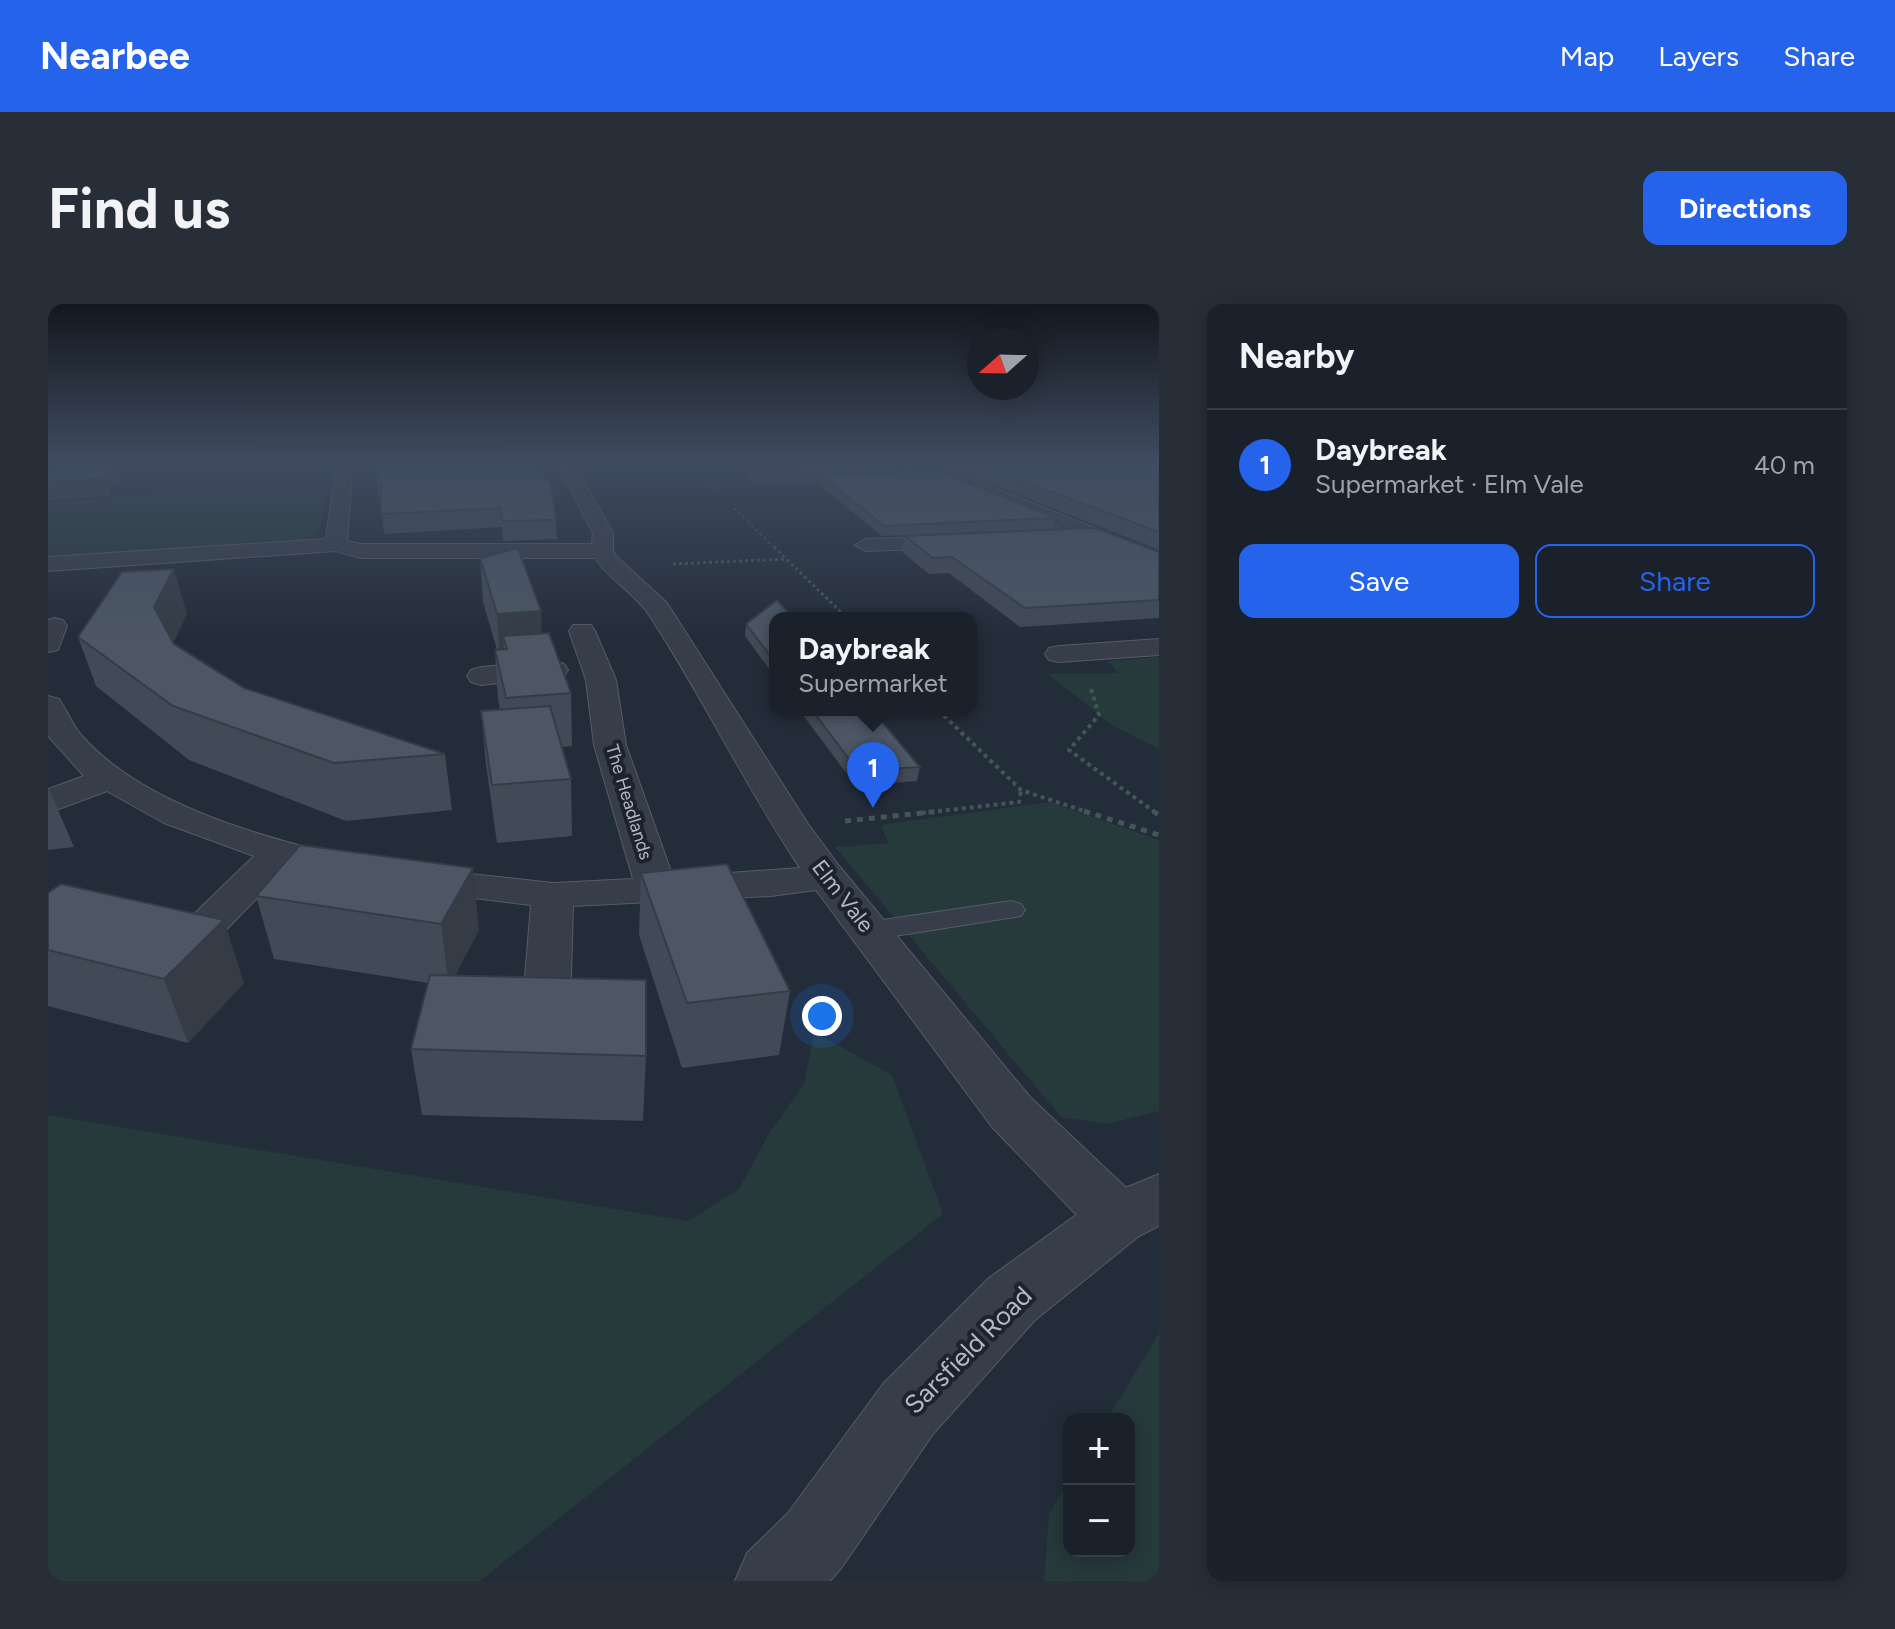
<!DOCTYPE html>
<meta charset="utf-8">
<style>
:root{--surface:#1a212b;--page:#272e37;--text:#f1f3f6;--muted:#9fa3a9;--line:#383e47;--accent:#2563eb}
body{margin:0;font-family:Figtree,sans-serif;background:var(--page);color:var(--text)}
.controls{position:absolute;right:24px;bottom:24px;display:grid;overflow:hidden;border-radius:16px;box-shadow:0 4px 20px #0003}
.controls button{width:72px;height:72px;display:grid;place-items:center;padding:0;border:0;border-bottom:2px solid var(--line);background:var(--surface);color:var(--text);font:40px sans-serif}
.compass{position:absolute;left:919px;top:24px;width:72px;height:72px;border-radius:50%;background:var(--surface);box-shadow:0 4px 20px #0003;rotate:250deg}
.you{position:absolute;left:774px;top:712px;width:28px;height:28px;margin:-20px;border:6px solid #fff;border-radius:50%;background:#1a73e8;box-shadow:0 0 0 12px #1a73e833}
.badge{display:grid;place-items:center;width:52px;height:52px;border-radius:50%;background:var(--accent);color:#fff;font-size:26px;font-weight:700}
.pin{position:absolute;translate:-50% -66px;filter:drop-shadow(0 2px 4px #0008)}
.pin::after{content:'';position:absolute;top:42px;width:28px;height:24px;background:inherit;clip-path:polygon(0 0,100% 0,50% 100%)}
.popup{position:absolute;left:721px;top:308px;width:208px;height:104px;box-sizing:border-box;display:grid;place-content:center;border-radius:16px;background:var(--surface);filter:drop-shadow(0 2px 6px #0005);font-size:26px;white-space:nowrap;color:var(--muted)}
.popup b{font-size:30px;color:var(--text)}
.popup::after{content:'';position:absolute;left:50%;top:100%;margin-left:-16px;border:16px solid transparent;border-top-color:var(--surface)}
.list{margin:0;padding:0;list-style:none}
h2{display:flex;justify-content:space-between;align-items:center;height:104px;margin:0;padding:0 32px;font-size:34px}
h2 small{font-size:26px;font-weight:400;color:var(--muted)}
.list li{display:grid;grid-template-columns:52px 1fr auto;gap:24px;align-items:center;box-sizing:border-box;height:112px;padding:0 32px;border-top:2px solid var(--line)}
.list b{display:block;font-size:30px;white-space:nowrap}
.list p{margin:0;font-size:26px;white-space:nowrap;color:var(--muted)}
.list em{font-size:26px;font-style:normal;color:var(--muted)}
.actions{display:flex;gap:16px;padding:24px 32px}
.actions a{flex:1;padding:18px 0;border:2px solid var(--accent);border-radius:16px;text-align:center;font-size:28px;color:var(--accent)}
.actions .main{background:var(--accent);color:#fff}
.map{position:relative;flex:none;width:1111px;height:1277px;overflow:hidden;border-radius:16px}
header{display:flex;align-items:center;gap:48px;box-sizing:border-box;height:112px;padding:0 40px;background:var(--accent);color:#fff}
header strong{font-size:38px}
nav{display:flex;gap:44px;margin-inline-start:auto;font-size:28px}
.intro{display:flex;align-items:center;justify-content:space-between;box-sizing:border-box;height:192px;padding:0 48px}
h1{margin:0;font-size:56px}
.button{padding:20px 36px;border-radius:16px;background:var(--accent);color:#fff;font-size:28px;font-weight:700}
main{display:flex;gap:48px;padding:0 48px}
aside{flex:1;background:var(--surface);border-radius:16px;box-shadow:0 4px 20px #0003}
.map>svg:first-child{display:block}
</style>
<header>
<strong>Nearbee</strong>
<nav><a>Map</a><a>Layers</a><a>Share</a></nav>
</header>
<div class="intro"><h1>Find us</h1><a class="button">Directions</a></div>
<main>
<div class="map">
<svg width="1111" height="1277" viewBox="0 0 1111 1277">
<rect width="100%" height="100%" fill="#232c39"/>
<path fill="#26393b" d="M157,187h122l-6,36 -17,14 -256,16v-49l3,-6z
M1111,353v92l-47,-24 -64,-51 70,-1 -11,-12z
M1002,498l109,38v271l-52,13 -46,-7 -226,-270 53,-4 -7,-18z
M766,728l78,43 51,139 -463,367h-432v-466l640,106 51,-32 29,-54 36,-51z
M1111,1029v248h-115l5,-67 20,-33v70h60v-132h-22z"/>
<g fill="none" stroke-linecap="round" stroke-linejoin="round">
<g stroke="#555c67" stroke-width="2">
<path id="service" d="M963,597l10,3 4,6 -4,6 -152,24 -10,-3 -5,-6 5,-6 10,-3z"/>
</g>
<g stroke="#555c67" stroke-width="2">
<path id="minor" d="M289,156h16l-6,81 14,3h231l1,-11 -38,-73h16l42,73v18l3,5 51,47 141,221 32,43 190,230 109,103 9,18 -9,18 -21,7 -21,-7 -105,-109 -176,-237 -45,6 -198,10 -3,107 -7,12 -17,4 -17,-4 -7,-12 9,-108 -130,-16 -6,-9 6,-9 14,-3 138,15 80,-4 -39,-134 -8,-65 -17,-49 4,-6h18l4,6 21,49 10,65 47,132 127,-9c-55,-82 -97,-171 -151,-253 -14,-22 -40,-35 -54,-57h-234l-25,-7 -288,20v-14l278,-18z
M852,156h22l237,93v15l-227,-92 -174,7 -9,-5 9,-5 153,-6z
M915,232l11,6 -3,5 -105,4 -11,-6 11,-6z
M6,314l9,2 4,6 -9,24 -10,2v-32z
M1111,335v16l-100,7 -10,-2 -4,-6 4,-6 10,-2z
M506,357l10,3 4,6 -4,6 -83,9 -10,-3 -4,-6 4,-6 10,-3z
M0,392l11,3c8,11 13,26 22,36 65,74 191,104 283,127l6,8 -6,8 -14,4 -62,-16 -67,69 -15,4 -15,-4 -7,-9 7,-9 63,-61 -90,-33 -57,-32 -59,22v-24l36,-13 -36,-40z"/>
</g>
<g stroke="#555c67" stroke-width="2">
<path id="tertiary" d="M1111,870v52l-20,10 -104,84 -102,114 -91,133 -12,14h-95l12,-28 41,-40 95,-129 106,-106 108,-78z"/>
</g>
<path stroke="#435557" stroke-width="2" stroke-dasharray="3 3" stroke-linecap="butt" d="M642,156l29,32
M686,204l42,41"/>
<path stroke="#435557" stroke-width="3" stroke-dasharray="3 3" stroke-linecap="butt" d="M726,243l73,71
M625,260l114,-5"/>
<path stroke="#435557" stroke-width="4" stroke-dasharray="4 4" stroke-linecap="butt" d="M1043,385l8,26 -30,35 87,63
M890,406l83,80 69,23
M874,509l97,-11 2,-12"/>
<path stroke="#435557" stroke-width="5" stroke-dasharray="6 6" stroke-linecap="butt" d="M1036,507l75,24
M1105,507l6,4
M797,517l96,-10"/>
<use href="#service" fill="#373e49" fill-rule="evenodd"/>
<use href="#minor" fill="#373e49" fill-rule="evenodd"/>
<use href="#tertiary" fill="#373e49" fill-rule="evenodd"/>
</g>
<path fill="#414a56" d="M329,156l179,60 1,19 -54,2 -1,-14 -118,7 -3,-33h-1l-3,-18z
M740,156h116l-1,5 -104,4z
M882,156h229v90z
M773,172l235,42 -3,11 -171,7 -62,-51z
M857,232l254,16v66l-139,9 -71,-54 -20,1 -27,-22z
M432,254l62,75 29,60 1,53 -10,1 9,32 1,57 -75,7 -11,-78 -5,-54 19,-2 -2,-9 -3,-50h2l-14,-48z
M139,310l-14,28 71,46 201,66 7,56 -106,11 -157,-61 -93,-74 -18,-49z
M727,314v59l-30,-41 1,-12z
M751,406h73l48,57 -3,14 -61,5z
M0,483l1,2 25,58 -26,3z
M593,569l149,118 -11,64 -97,13 -43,-133z
M0,589l196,90 -56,60 -140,-37z
M208,592l223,34 -24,45 191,81 -3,65 -221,-6 -11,-66 17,-66 -154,-24z"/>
<path fill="#353c46" d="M63,156h11l-13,36 -61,4v-18z
M126,265l13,45 -19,41 -14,-48z
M493,307l2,48 -36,-10 -4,-13 2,26h-5l-3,-48z
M425,564l6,62 -30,57 -8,-63z
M176,616l20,63 -56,60 -24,-64z"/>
<path fill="#4c5664" stroke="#353c46" stroke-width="2" d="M10,156h53l-7,18 -56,4v-10l3,-1z
M329,156h157l17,26 5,34 -54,1 -1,-13 -120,6v-31h-4z
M918,156h193v72z
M889,167l119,47 -172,8 -63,-50z
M1047,224l64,24v48l-134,8 -73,-51 -19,1 -28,-22z
M470,244l23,63 -44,3 -17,-56z
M126,265l-20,38 20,37 70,44 201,66 -111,9 -161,-57 -95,-69 44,-65z
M729,296l16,18h-18v44l-29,-38z
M501,329l22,60 -65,5 -11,-48 12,-1 -4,-13z
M502,402l21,73 -79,6 -11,-74z
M764,406h60l48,57 -62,4z
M252,541l173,23 -32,56 -185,-28z
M679,560l63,127 -103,12 -46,-130z
M13,580l163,36 -60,59 -116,-29v-57z
M382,671l216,5v76l-235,-7z"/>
<linearGradient id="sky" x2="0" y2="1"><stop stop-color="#13181f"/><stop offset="0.47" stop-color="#3f4b5f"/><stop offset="1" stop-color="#3f4b5f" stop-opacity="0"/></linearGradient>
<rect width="1111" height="335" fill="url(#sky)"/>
<g text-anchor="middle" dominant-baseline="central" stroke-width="8" stroke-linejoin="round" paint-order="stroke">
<g font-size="18" fill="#b2b9c5" stroke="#1c232e">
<text transform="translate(581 498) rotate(73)">The Headlands</text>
</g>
<g font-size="22" fill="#b2b9c5" stroke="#1c232e">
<text transform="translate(795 592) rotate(52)">Elm Vale</text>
</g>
<g font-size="26" fill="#b2b9c5" stroke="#1c232e">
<text transform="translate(920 1046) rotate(-45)">Sarsfield Road</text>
</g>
</g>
</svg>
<div class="controls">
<button>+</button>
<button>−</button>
</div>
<svg class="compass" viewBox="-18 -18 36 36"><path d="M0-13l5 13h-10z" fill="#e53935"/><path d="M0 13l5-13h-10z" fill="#9fa3a9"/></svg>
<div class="you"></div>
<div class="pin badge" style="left:825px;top:504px">1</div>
<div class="popup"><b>Daybreak</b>Supermarket</div>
</div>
<aside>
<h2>Nearby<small></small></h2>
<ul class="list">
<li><span class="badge">1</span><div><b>Daybreak</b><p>Supermarket · Elm Vale</p></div><em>40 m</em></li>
</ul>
<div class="actions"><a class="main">Save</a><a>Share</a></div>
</aside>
</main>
